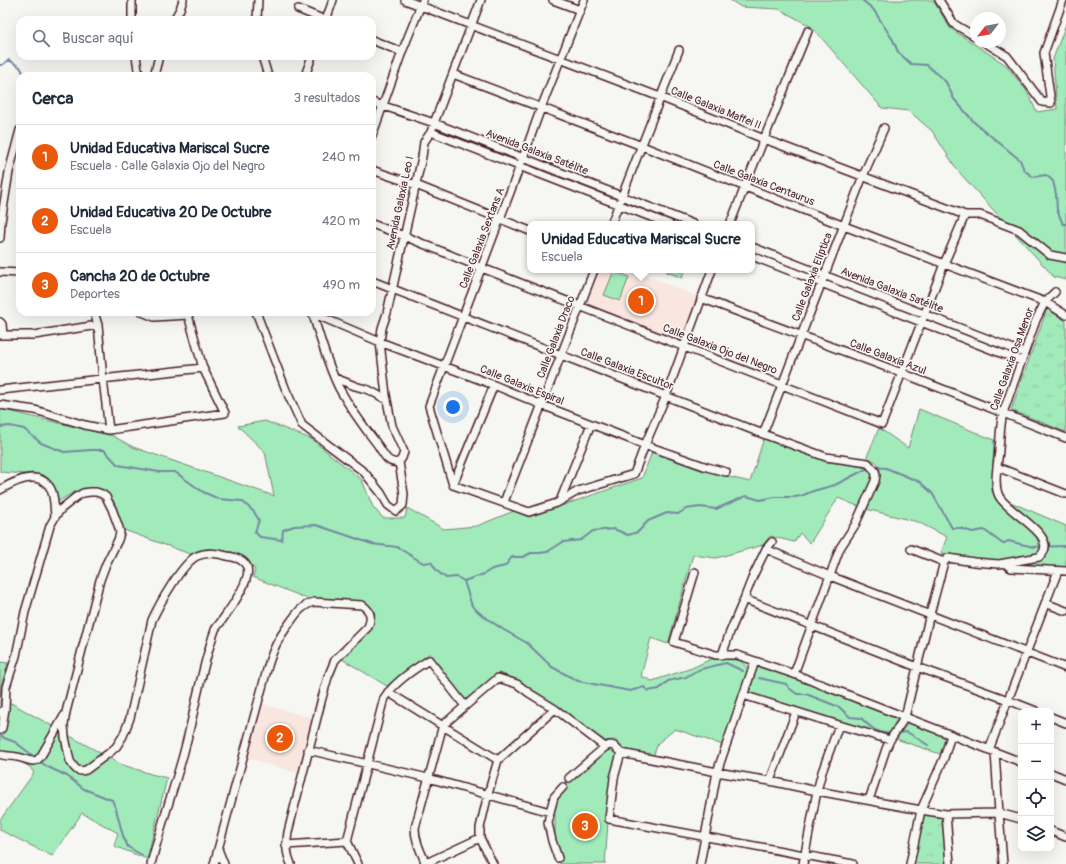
<!DOCTYPE html>
<html lang="es">
<meta charset="utf-8">
<style>
:root{--surface:#fff;--page:#f6f6f7;--text:#1f2937;--muted:#747a83;--line:#e0e1e3;--accent:#ea580c}
body{margin:0;font-family:Pangolin,sans-serif;background:var(--page);color:var(--text)}
.controls{position:absolute;right:12px;bottom:12px;display:grid;overflow:hidden;border-radius:8px;box-shadow:0 4px 16px #0002}
.controls button{width:36px;height:36px;display:grid;place-items:center;padding:0;border:0;border-bottom:1px solid var(--line);background:var(--surface);color:var(--text);font:20px sans-serif}
.compass{position:absolute;left:970px;top:12px;width:36px;height:36px;border-radius:50%;background:var(--surface);box-shadow:0 4px 16px #0002;rotate:239deg}
.you{position:absolute;left:453px;top:407px;width:14px;height:14px;margin:-10px;border:3px solid #fff;border-radius:50%;background:#1a73e8;box-shadow:0 0 0 6px #1a73e833}
.badge{display:grid;place-items:center;width:26px;height:26px;border-radius:50%;background:var(--accent);color:#fff;font-size:13px;font-weight:700}
.pin{position:absolute;translate:-50% -50%;border:2px solid #fff;box-shadow:0 1px 4px #0006}
.popup{position:absolute;left:527px;top:221px;width:228px;height:52px;box-sizing:border-box;display:grid;place-content:center;border-radius:8px;background:var(--surface);filter:drop-shadow(0 1px 3px #0005);font-size:13px;white-space:nowrap;color:var(--muted)}
.popup b{font-size:15px;color:var(--text)}
.popup::after{content:'';position:absolute;left:50%;top:100%;margin-left:-8px;border:8px solid transparent;border-top-color:var(--surface)}
.list{margin:0;padding:0;list-style:none}
h2{display:flex;justify-content:space-between;align-items:center;height:52px;margin:0;padding:0 16px;font-size:17px}
h2 small{font-size:13px;font-weight:400;color:var(--muted)}
.list li{display:grid;grid-template-columns:26px 1fr auto;gap:12px;align-items:center;box-sizing:border-box;height:64px;padding:0 16px;border-top:1px solid var(--line)}
.list b{display:block;font-size:15px;white-space:nowrap}
.list p{margin:0;font-size:13px;white-space:nowrap;color:var(--muted)}
.list em{font-size:13px;font-style:normal;color:var(--muted)}
.icon{flex:none;width:22px;height:22px;fill:none;stroke:currentColor;stroke-width:2;stroke-linecap:round;stroke-linejoin:round}
.map{position:relative;flex:none;width:1066px;height:864px;overflow:hidden}
.search{position:absolute;background:var(--surface);box-shadow:0 4px 16px #0002;left:16px;top:16px;width:360px;height:44px;display:flex;align-items:center;gap:10px;box-sizing:border-box;padding:0 14px;border-radius:12px;color:var(--muted);font-size:15px}
.panel{position:absolute;background:var(--surface);box-shadow:0 4px 16px #0002;left:16px;top:72px;width:360px;height:244px;border-radius:12px}
.map>svg:first-child{display:block}
</style>
<div class="map">
<svg width="1066" height="864" viewBox="0 0 1066 864">
<defs>
<pattern id="park-tufts" width="24" height="20" patternUnits="userSpaceOnUse"><rect width="24" height="20" fill="#a1ebba"/><path d="M3 7l-1-3M5 7V3M7 7l1-3M15 17l-1-3M17 17v-4M19 17l1-3" fill="none" stroke="#8cc9a0"/></pattern>
</defs>
<rect width="100%" height="100%" fill="#f6f6f2"/>
<filter id="ink" filterUnits="userSpaceOnUse"><feTurbulence type="fractalNoise" baseFrequency=".025" numOctaves="2"/><feDisplacementMap in="SourceGraphic" scale="8" xChannelSelector="R" yChannelSelector="G"/><feConvolveMatrix kernelMatrix="1 2 1 2 8 2 1 2 1" color-interpolation-filters="sRGB"/></filter>
<g filter="url(#ink)">
<path fill="#f8e6df" d="M597,270h36l65,27 -17,47 -98,-39z
M262,704l51,14 -15,55 -51,-15z"/>
<path fill="#a1ebba" stroke="#768572" d="M730,0h203l17,28 56,37 20,25 11,22 20,-3 -4,-50 13,-35v256l-12,-3 -96,-106 -26,-40 -23,-20 -27,-3 -70,-81 -33,-18 -38,-2z
M667,270h18l-3,8 -15,-6z
M614,271l15,6 -9,24 -16,-6z
M0,409l113,27 20,11 141,49 -9,-44 -27,-26 27,-5 46,18 51,41 11,27 10,11h22l2,-10 37,21 33,-3 37,-15 15,6 113,-39 10,-26 49,18 49,12 14,-44 64,24 27,3 14,4 3,3 2,4 -14,31 -22,-9 -28,45 -10,-10 -6,9 -24,-6 -7,9 -47,13 -23,-3 -25,89 -17,-6 -10,38 11,5 40,-13 19,-9 29,1 8,9 -25,76 -48,-16 -17,14 -5,14 -29,-7 -9,-10 -10,1 -87,-61 -19,-7 -34,27 -35,-47 -43,33 -45,-27 32,-34 1,-14 -11,-9 -56,-3 -55,-22 2,-7 -7,-10 -16,-8 -25,-3 -17,5 -66,-24c-3,-7 -7,-24 -11,-30 -17,-22 -36,-11 -55,2l-5,-17 -16,-10 -37,-3z
M919,409l75,31 -2,51 5,10 39,33 4,16 -4,4 -6,3 -33,5 -56,-9 6,-16 -29,-15 -52,-13c5,-11 25,-43 6,-49 -2,-1 -4,-1 -6,-1l13,-31 29,20z
M1008,501l58,25v41h-25l-25,-2c7,-1 24,-3 29,-8 4,-4 5,-13 3,-17 -7,-14 -28,-29 -40,-39z
M0,662l8,1 -7,23 -1,10z
M762,666l135,53 -9,17 -139,-43 8,-25z
M0,699l13,5 107,60 31,10 16,4 -20,81 -33,-13 4,-13 -36,-20 -30,43 -52,-26v-10l34,-47 -4,-6 -30,-17z
M908,723l40,14 -5,18 -47,-16z
M610,748l7,4v4l-9,66 -3,42h-45l-5,-23v-35l11,-23z"/>
<path fill="url(#park-tufts)" stroke="#768572" d="M1047,309l19,12v111l-55,-22z
M923,814l19,2 4,48h-32z"/>
<g fill="none" stroke-linecap="round" stroke-linejoin="round">
<path stroke="#7587a2" stroke-width="2" d="M862,0l11,9 20,31 5,12 13,12 16,1 19,17 8,17 21,24 45,37 4,10 9,7 13,-2 7,6 3,13 1,16 6,14h3
M0,65h2l7,-5 11,7 5,9
M33,76l4,-2 2,2
M0,427l10,-1 14,3 17,14 23,9 27,-2h13l14,15 41,7h16l28,20 16,7 23,2 12,11 5,8 -4,12 5,5 22,3 1,-10 11,-4 22,-1 33,11 23,8 25,3 26,16 8,-1 6,9 9,7 11,-1 7,4 20,-7 8,-5 13,-3 7,-9h11l8,-4h9l7,-1 16,-10 18,-2 12,-9 21,-2 14,6 10,-3 10,-11 19,-8 11,1 8,-5 14,-2 16,2 30,-13 14,4 15,-3h19l7,-1 12,-5 22,-6 33,-17
M874,467l12,1 34,14 12,11 20,35h8l12,4 12,-2 19,14 5,-3 26,6 32,-1
M464,581l8,25 11,10 21,14 23,13 25,24 26,14 52,10 14,-4 4,4 11,-2 9,-8 18,-4 5,-3 10,-5 25,-6 17,8
M759,678l27,6 4,5 7,5h9l33,13 11,10 11,1c9,9 16,16 30,15
M899,733l8,-1 21,13
M0,734l4,4 11,4 21,16
M39,760l7,6 21,10 17,13 28,11 4,9 7,27 5,11 14,8"/>
<g stroke="#4a1f2b" stroke-width="10">
<path id="minor" d="M405,0l255,97 104,42 201,76h15l39,15 31,25 16,3
M553,0l27,10
M939,0l15,24 22,13
M298,9l27,11
M132,20v-20
M174,20l6,-11 3,-9
M257,20l1,-20
M326,20l7,-20
M372,40l30,12
M984,42l23,14 35,46 9,1 -7,-50 19,-53
M136,56l3,20
M262,56l6,20
M453,74l189,72 202,80 201,76 21,13
M154,76l5,-20
M305,76l7,-20
M372,102l62,21 259,101
M431,132l238,92
M372,136l30,-84 21,-52
M372,170l44,15 114,46
M372,224l32,12 78,32 400,156 62,-160 21,-49
M611,224l68,-174
M730,224l34,-85 44,-108
M0,238l1,-16 8,-50 11,-42
M752,247l272,106
M752,256l269,105
M0,272l20,1
M372,281l391,153 63,23 42,6 7,8 1,4 -1,6 -20,44 -15,23 -46,126
M701,298l201,75 164,65
M94,312l4,13 5,54 6,51
M256,312l30,78 16,35 62,47 17,21 7,12 8,6 7,-6 1,-11 -5,-32
M312,312c8,25 15,52 27,76 11,20 24,38 38,56 6,8 10,21 22,18
M312,313l68,29 114,43 48,20 103,40 62,22 19,5
M0,322l2,2 1,11h-3
M3,335h31l64,-10
M335,378l20,8 14,4 18,10
M0,390l203,-22
M0,405l35,5 50,15 24,5 116,-17 -22,-45 -15,-53 -34,2 -12,-5
M763,434l100,-258 21,-48
M399,462l3,-4 2,-6 -12,-26 -6,-31 -6,-53 2,-14 5,-15 35,-156 2,-15 7,-10 3,-9 47,-123
M997,467l69,27
M453,485l-24,-79 91,-240 21,-58 43,-108
M453,485l76,27 28,-9 21,-12 56,-17 11,-29 21,-49 46,-126
M453,485l41,-100
M0,490c13,-8 37,-20 49,-4 6,8 5,21 6,31
M560,501l31,-77
M504,502l90,-232
M766,549l64,27 236,92
M911,549l33,13
M944,562l4,-4 26,4 25,2 40,-7c24,-20 -32,-44 -40,-61 -6,-12 -1,-33 0,-46 1,-12 1,-24 4,-37l33,-93 9,-18 10,-10
M1006,564l5,4 55,3
M695,572l-21,70 42,13h21l57,19 227,88
M744,599l173,68 91,33 28,11
M1045,603l21,8
M722,655l8,-23 14,-33 9,-23 13,-27 6,-7
M388,692l110,68
M743,695l96,30 51,15
M0,713l5,-4 1,-22 10,-31 9,-44 25,-86 5,-9 6,-8 15,-12 7,-4 7,-1h6l6,2 4,3 6,12 7,19 1,5 -2,7 -12,24 -6,16 -34,132 -2,13 1,12 5,24 4,6 3,3 4,1 5,-1 23,-17 7,-6 7,-11 7,-18 22,-98c7,-15 30,-57 45,-64 9,-4 21,-3 30,0 8,1 17,3 20,11 5,13 -19,45 -27,56 -2,3 -4,4 -5,7 -15,42 -21,87 -33,129 -10,35 -22,70 -31,105
M1051,717l15,6
M0,730l2,-2 3,-19
M308,750l120,28 122,34
M989,750l19,-50 50,-129
M995,752l4,61 4,51
M621,753l96,19 53,9 47,10 104,19 25,4 53,-1 22,6
M0,754c5,3 11,1 17,3 9,1 17,9 24,-1l23,-40
M1051,773l15,6
M569,778l36,-31 5,-2 4,1 7,7 -7,25 -5,41 244,45
M770,781l26,-69
M869,800l17,-51 4,-9 15,-23 25,-103 14,-52
M946,814l4,50
M1051,831l15,6
M286,845l61,-4
M218,849l6,15
M558,858l-6,-17 -4,-18 2,-11 4,-15 9,-10
M214,864l54,-198c5,-17 10,-27 21,-42 7,-10 13,-19 25,-22l48,3c9,6 10,12 6,22l-33,33 -7,17 -6,21 -34,134c-2,13 -2,20 3,32
M358,864l-11,-23 37,-143c10,-15 30,-29 45,-38l36,46
M424,864l56,-26
M426,864c-5,-12 -11,-23 -11,-36l28,-103 55,-47 19,6 12,9 26,16 50,38
M493,864l-13,-26v-10l8,-34 10,-34 57,-51
M700,864l17,-92 38,-111
M803,864l14,-73 5,-19 17,-47
M910,864l11,-54 23,-52 7,-23"/>
</g>
<use href="#minor" stroke="#f6f6f2" stroke-width="7"/>
</g>
</g>
<g text-anchor="middle" dominant-baseline="central" stroke-width="3.5" stroke-linejoin="round" paint-order="stroke">
<g font-size="11" fill="#4a1f2b" stroke="#f6f6f2">
<text transform="translate(716 108) rotate(22)">Calle Galaxia Maffei II</text>
<text transform="translate(537 152) rotate(21)">Avenida Galaxia Satélite</text>
<text transform="translate(764 183) rotate(21)">Calle Galaxia Centaurus</text>
<text transform="translate(400 203) rotate(-78)">Avenida Galaxia Leo I</text>
<text transform="translate(482 238) rotate(-69)">Calle Galaxia Sextans A</text>
<text transform="translate(812 277) rotate(-69)">Calle Galaxia Elíptica</text>
<text transform="translate(892 290) rotate(21)">Avenida Galaxia Satélite</text>
<text transform="translate(556 337) rotate(-69)">Calle Galaxia Draco</text>
<text transform="translate(720 349) rotate(21)">Calle Galaxia Ojo del Negro</text>
<text transform="translate(888 357) rotate(21)">Calle Galaxia Azul</text>
<text transform="translate(1012 359) rotate(-70)">Calle Galaxia Osa Menor</text>
<text transform="translate(627 369) rotate(21)">Calle Galaxia Escultor</text>
<text transform="translate(522 385) rotate(22)">Calle Galaxis Espiral</text>
</g>
</g>
</svg>
<div class="controls">
<button>+</button>
<button>−</button>
<button><svg class="icon" aria-label="locate" viewBox="0 0 24 24"><circle cx="12" cy="12" r="6"/><path d="M12 2v4M12 18v4M2 12h4M18 12h4"/></svg></button>
<button><svg class="icon" aria-label="layers" viewBox="0 0 24 24"><path d="M12 4l9 5-9 5-9-5zM3 14l9 5 9-5"/></svg></button>
</div>
<svg class="compass" viewBox="-18 -18 36 36"><path d="M0-13l5 13h-10z" fill="#e53935"/><path d="M0 13l5-13h-10z" fill="#747a83"/></svg>
<div class="you"></div>
<div class="pin badge" style="left:641px;top:301px">1</div>
<div class="popup"><b>Unidad Educativa Mariscal Sucre</b>Escuela</div>
<div class="pin badge" style="left:280px;top:738px">2</div>
<div class="pin badge" style="left:585px;top:826px">3</div>
<div class="search"><svg class="icon" aria-label="search" viewBox="0 0 24 24"><circle cx="10" cy="10" r="6"/><path d="M15 15l6 6"/></svg>Buscar aquí</div>
<section class="panel">
<h2>Cerca<small>3 resultados</small></h2>
<ul class="list">
<li><span class="badge">1</span><div><b>Unidad Educativa Mariscal Sucre</b><p>Escuela · Calle Galaxia Ojo del Negro</p></div><em>240 m</em></li>
<li><span class="badge">2</span><div><b>Unidad Educativa 20 De Octubre</b><p>Escuela</p></div><em>420 m</em></li>
<li><span class="badge">3</span><div><b>Cancha 20 de Octubre</b><p>Deportes</p></div><em>490 m</em></li>
</ul>
</section>
</div>
